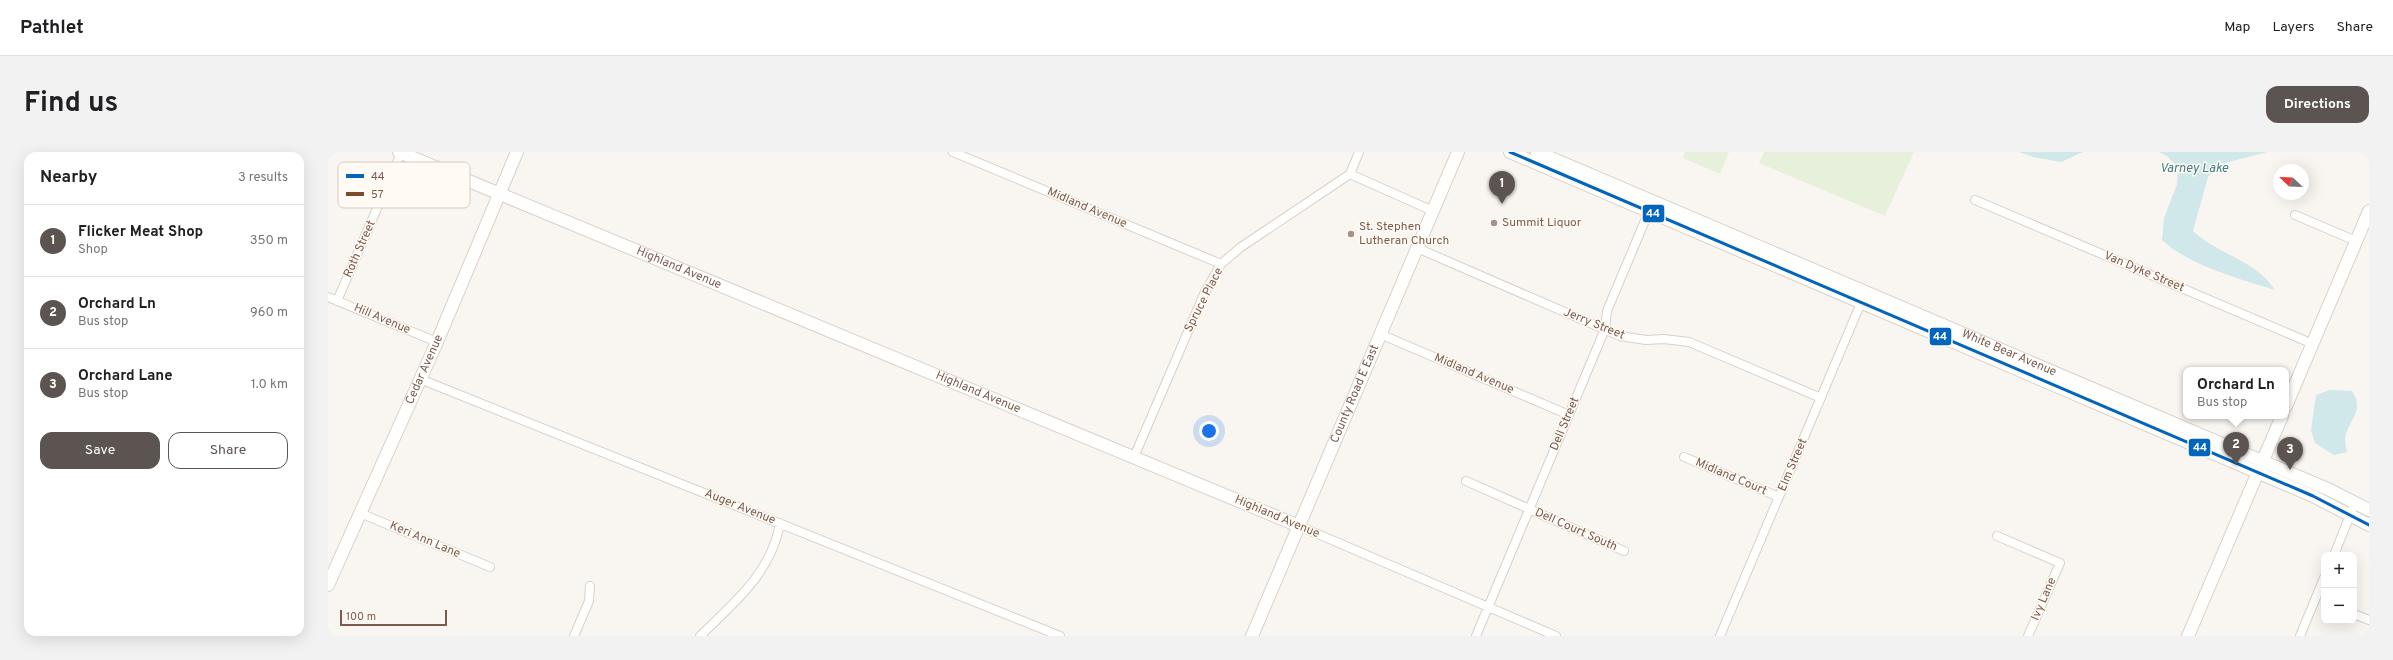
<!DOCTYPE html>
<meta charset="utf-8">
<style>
:root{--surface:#fff;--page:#f2f2f2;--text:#202124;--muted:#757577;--line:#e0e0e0;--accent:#5c5450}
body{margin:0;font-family:Overpass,sans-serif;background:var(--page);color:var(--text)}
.controls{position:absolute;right:12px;bottom:12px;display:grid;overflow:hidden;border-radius:8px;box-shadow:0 4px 16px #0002}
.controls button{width:36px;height:36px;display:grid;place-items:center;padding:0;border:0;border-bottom:1px solid var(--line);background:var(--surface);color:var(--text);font:20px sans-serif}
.compass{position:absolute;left:1945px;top:12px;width:36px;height:36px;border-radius:50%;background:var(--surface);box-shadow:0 4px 16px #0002;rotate:293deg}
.scale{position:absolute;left:12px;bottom:10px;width:107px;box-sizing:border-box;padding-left:4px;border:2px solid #7a5c4d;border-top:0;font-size:11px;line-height:14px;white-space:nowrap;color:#7a5c4d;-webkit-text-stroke:3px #fffaf3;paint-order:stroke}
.you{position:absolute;left:881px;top:279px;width:14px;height:14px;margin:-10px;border:3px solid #fff;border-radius:50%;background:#1a73e8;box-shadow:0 0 0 6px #1a73e833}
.badge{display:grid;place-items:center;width:26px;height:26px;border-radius:50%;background:var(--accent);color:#fff;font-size:13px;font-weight:700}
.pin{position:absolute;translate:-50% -33px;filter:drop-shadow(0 1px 2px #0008)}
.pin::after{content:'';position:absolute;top:21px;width:14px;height:12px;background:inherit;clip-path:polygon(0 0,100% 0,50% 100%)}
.popup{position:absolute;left:1855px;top:215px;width:106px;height:52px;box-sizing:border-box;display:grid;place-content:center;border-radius:8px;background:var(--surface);filter:drop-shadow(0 1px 3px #0005);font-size:13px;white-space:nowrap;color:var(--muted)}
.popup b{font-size:15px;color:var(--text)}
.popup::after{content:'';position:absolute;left:50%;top:100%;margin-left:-8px;border:8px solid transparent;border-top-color:var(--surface)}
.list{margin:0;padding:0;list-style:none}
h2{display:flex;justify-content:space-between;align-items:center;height:52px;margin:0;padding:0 16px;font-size:17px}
h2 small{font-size:13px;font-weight:400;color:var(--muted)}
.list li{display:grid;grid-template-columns:26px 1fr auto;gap:12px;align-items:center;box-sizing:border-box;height:72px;padding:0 16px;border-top:1px solid var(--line)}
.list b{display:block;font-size:15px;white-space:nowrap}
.list p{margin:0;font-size:13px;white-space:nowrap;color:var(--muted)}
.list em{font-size:13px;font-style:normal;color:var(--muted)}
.actions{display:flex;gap:8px;padding:12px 16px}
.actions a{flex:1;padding:9px 0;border:1px solid var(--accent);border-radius:12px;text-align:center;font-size:14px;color:var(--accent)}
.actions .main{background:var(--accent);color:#fff}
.map{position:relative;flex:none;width:2041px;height:484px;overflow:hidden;border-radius:12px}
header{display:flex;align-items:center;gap:24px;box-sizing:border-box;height:56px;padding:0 20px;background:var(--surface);border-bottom:1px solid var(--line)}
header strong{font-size:19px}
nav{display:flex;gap:22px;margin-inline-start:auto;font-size:14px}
.intro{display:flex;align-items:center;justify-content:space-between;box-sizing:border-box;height:96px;padding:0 24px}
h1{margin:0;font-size:28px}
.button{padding:10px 18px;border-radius:12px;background:var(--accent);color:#fff;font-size:14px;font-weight:700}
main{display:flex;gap:24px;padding:0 24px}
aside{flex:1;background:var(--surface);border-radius:12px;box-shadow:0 4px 16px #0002}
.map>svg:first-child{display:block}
</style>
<header>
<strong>Pathlet</strong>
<nav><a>Map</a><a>Layers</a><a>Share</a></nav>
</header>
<div class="intro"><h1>Find us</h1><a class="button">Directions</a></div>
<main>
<aside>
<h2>Nearby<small>3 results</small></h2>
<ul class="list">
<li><span class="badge">1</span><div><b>Flicker Meat Shop</b><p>Shop</p></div><em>350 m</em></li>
<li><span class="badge">2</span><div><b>Orchard Ln</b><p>Bus stop</p></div><em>960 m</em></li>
<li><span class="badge">3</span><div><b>Orchard Lane</b><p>Bus stop</p></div><em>1.0 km</em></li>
</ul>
<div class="actions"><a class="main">Save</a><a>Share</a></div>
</aside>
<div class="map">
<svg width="2041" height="484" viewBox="0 0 2041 484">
<rect width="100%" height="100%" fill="#f9f5f0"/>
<path fill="#e7f0db" d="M1357,0h44l-9,22 -37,-16z
M1436,0h150l-29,64 -126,-53z"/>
<path fill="#d0e8ea" d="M1691,0h64l-22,10 -28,-5z
M1831,0h108l-46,12 -13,13 -15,54c24,23 64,30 82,59 -35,-11 -87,-25 -113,-50l2,-22 13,-34 1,-17 -11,-11z
M2002,238l22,1c14,21 -5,29 -7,48 0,4 1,9 2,13l-13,3 -19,-12 -4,-13 5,-35z"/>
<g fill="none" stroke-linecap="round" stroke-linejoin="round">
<g stroke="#d7d1cb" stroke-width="10">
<path id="street" d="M625,0l268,112
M1022,22l83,37
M1647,48l338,144
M1967,63l61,26
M1089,96l203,88 26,4 18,-1 25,3 132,56
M0,145l109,45
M9,149l64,-148
M1052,182l189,81
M92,227l640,257
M806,305l71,-165 16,-28 20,-17 109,-73 9,-22
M1356,305l95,40
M1138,329l158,70
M32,361l130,54
M971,374l257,110
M1669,384l63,27 -32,73
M2006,403l21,-52
M2026,462l15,6
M246,484l15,-35 1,-15
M372,484c34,-33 72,-64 80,-113
M1148,484l129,-307 2,-18 42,-100
M1392,484l143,-338
M1972,484l24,-58"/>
</g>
<g stroke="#d9d2cb" stroke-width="14">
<g id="secondary">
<path id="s1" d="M71,0l900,374"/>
<path d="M1182,0l803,344 56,29"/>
<path id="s2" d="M1209,0l793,338 39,20"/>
<path d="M1958,254l83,-195"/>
<path id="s3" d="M0,433l109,-243 80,-190"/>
<path id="s4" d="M924,484l206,-484"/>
<path d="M1860,484l94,-220"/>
</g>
</g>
<use href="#street" stroke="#fefefd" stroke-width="8"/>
<use href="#secondary" stroke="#fefefd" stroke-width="12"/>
<g stroke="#fffaf3" stroke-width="6">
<path id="bus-1" d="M1182,0l803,344 56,29"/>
</g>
<use href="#bus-1" stroke="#0065bd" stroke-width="3"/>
</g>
<g fill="#a69286" stroke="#fffaf3" stroke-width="1.5">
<circle cx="1166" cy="71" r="4"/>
<circle cx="1023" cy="82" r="4"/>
</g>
<g text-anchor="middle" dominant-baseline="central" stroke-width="3" stroke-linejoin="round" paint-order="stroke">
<g font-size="12" fill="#7a5c4d" stroke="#fffaf3">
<text transform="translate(759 56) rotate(23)">Midland Avenue</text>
<text transform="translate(32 97) rotate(-66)">Roth Street</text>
<text stroke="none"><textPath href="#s1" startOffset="303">Highland Avenue</textPath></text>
<text transform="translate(1816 120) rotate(23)">Van Dyke Street</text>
<text transform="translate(876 148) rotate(-63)">Spruce Place</text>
<text transform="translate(54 167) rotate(23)">Hill Avenue</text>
<text transform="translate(1266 172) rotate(22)">Jerry Street</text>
<text stroke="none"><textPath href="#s2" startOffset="513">White Bear Avenue</textPath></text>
<text stroke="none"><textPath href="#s3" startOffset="236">Cedar Avenue</textPath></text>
<text transform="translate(1146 222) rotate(23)">Midland Avenue</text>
<text stroke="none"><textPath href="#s1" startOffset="627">Highland Avenue</textPath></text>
<text stroke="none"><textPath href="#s4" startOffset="263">County Road E East</textPath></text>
<text transform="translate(1237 272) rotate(-67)">Dell Street</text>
<text transform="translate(1465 313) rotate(-67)">Elm Street</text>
<text transform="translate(1403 325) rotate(23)">Midland Court</text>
<text transform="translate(412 355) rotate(22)">Auger Avenue</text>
<text transform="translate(949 365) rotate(23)">Highland Avenue</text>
<text transform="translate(1248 378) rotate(24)">Dell Court South</text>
<text transform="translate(97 388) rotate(23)">Keri Ann Lane</text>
<text transform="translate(1716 447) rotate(-67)">Ivy Lane</text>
</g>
<g font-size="12" fill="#7a5c4d" stroke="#fffaf3" text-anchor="start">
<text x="1174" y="71">Summit Liquor</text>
<text x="1031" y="75">St. Stephen<tspan x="1031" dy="14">Lutheran Church</tspan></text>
</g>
<g font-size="13" font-style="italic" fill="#437c86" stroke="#fffaf3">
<text x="1866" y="17">Varney Lake</text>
</g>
</g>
<rect x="10" y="10" width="132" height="46" rx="6" fill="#fffaf3" stroke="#d7cbc1" stroke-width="1"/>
<rect x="18" y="22" width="18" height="4" fill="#0065bd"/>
<rect x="18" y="40" width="18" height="4" fill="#7a4b2a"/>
<g font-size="11" fill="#7a5c4d">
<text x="43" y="28">44</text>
<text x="43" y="46">57</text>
</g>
<g stroke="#fffaf3" stroke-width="1.5">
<rect x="1314" y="52" width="23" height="19" rx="4" fill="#0065bd"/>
<rect x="1601" y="175" width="23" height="19" rx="4" fill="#0065bd"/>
<rect x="1860" y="286" width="23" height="19" rx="4" fill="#0065bd"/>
</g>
<g font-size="11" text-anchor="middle" font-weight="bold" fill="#fff">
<text x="1325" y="65">44</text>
<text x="1612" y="188">44</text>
<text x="1872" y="299">44</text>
</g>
</svg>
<div class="controls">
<button>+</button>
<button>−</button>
</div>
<svg class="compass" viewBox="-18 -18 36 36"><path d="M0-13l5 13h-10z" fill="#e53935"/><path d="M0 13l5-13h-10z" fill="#757577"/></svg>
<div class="scale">100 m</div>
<div class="you"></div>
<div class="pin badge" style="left:1174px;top:52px">1</div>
<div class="pin badge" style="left:1908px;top:313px">2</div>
<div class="popup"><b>Orchard Ln</b>Bus stop</div>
<div class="pin badge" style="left:1962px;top:318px">3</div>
</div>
</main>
